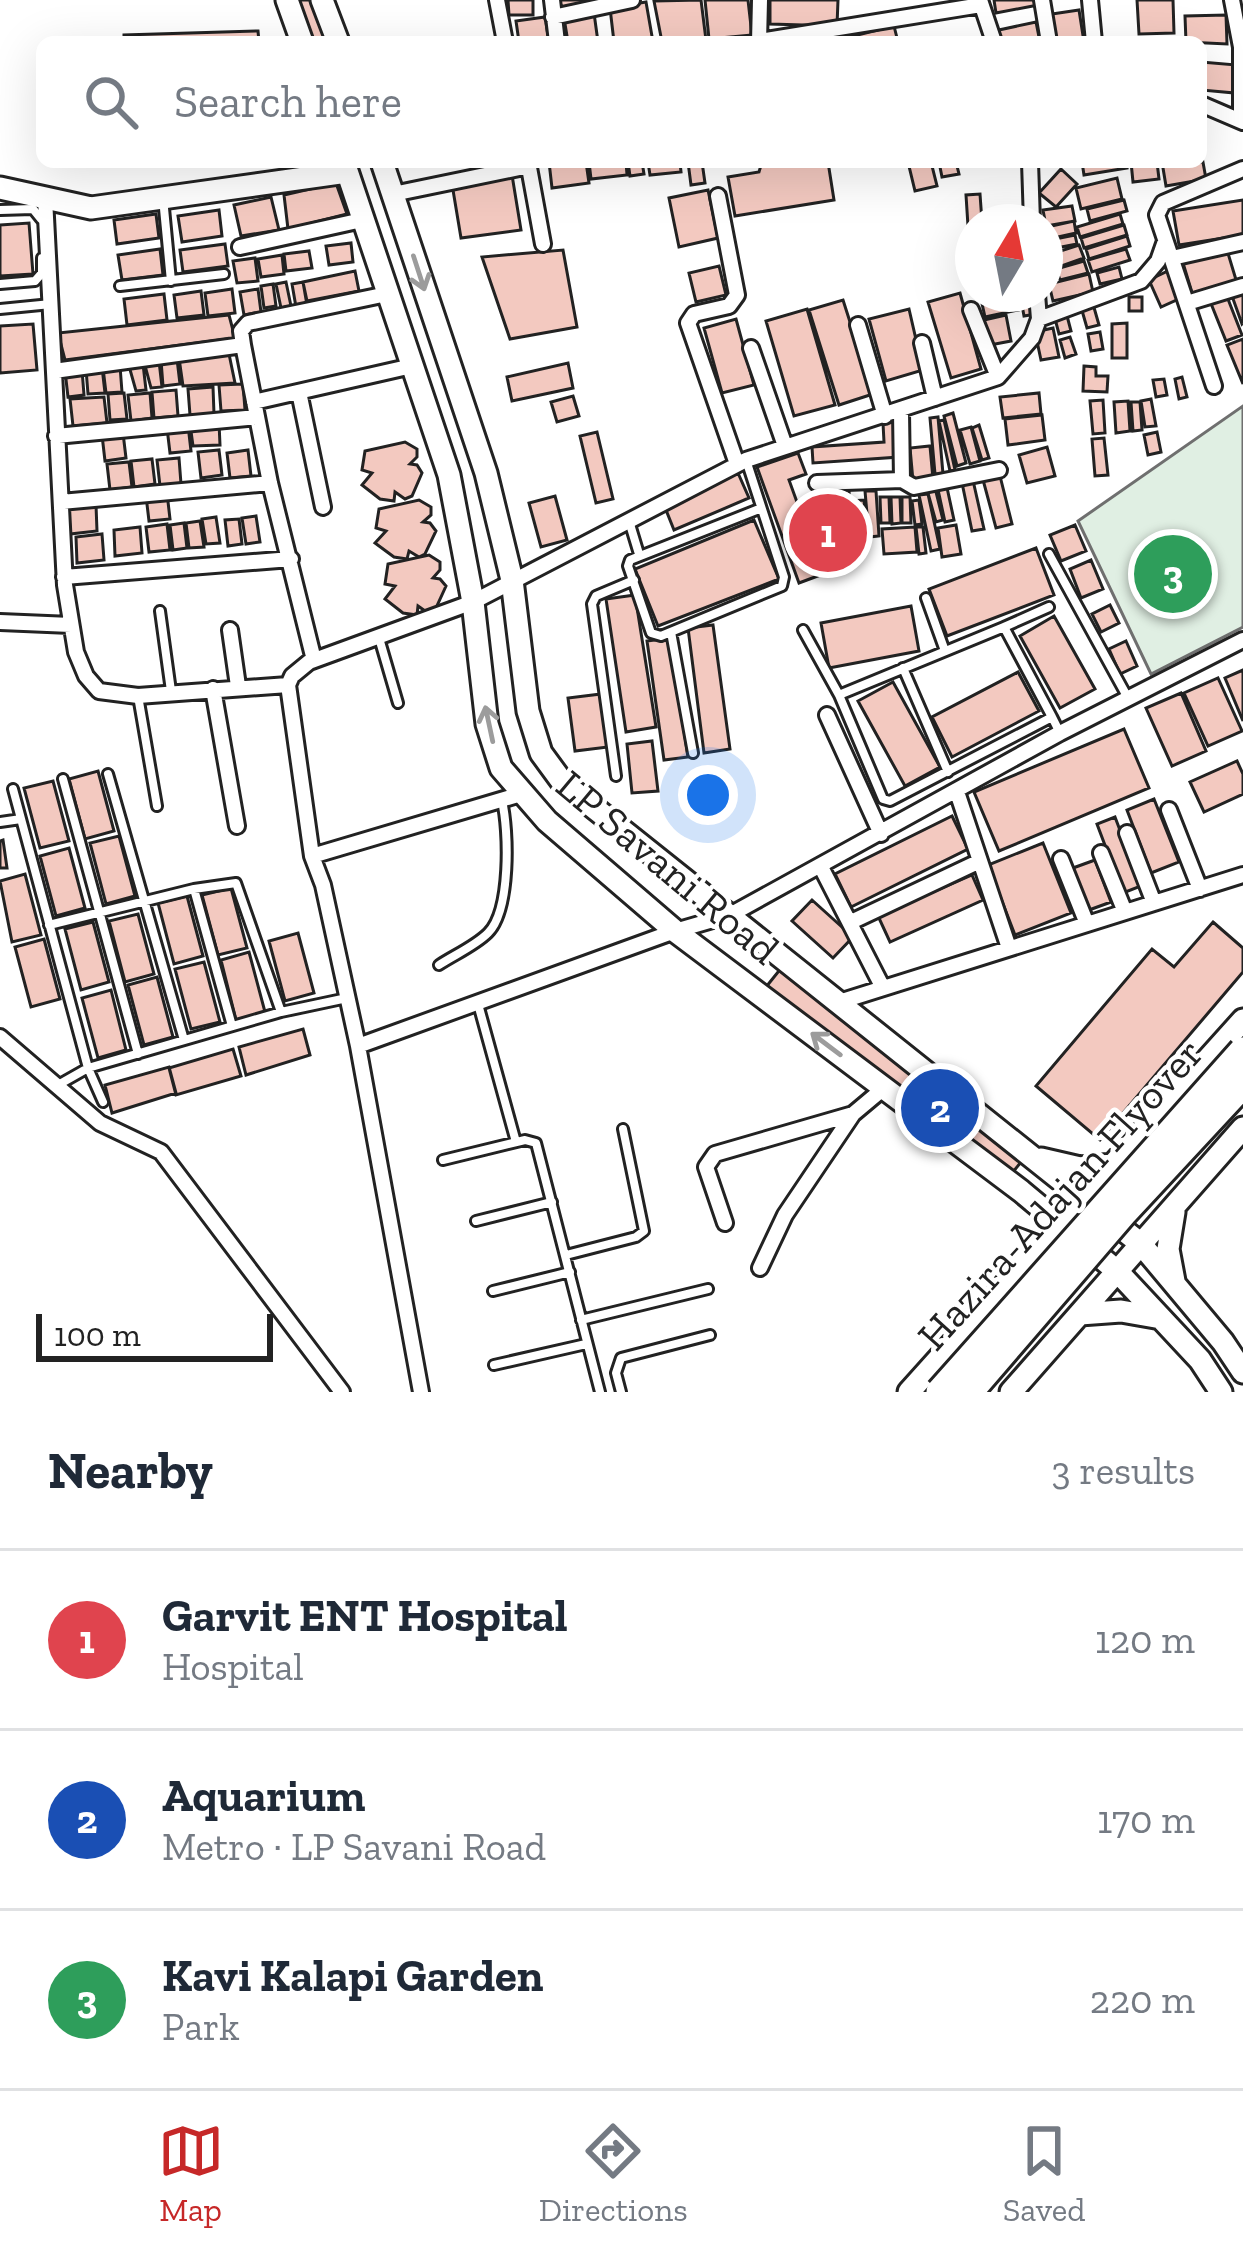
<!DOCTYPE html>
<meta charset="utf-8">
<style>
:root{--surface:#fff;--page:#f6f6f7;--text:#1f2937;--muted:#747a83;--line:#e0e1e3;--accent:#c62828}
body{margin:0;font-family:"Zilla Slab",serif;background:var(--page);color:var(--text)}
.compass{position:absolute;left:955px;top:204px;width:108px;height:108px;border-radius:50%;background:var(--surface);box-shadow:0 12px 48px #0002;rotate:10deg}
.scale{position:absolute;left:36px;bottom:30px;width:237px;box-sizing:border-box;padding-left:12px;border:6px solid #222;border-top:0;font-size:33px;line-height:42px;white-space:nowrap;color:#222;-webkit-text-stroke:9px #fff;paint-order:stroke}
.you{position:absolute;left:708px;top:795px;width:42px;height:42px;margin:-30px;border:9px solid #fff;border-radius:50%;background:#1a73e8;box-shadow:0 0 0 18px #1a73e833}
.badge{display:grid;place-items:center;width:78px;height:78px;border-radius:50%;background:var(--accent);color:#fff;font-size:39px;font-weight:700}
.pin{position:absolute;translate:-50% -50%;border:6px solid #fff;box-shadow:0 3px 12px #0006}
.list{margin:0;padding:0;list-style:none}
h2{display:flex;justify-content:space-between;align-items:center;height:156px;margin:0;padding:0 48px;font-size:51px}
h2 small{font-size:39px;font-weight:400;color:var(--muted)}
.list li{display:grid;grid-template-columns:78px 1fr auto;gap:36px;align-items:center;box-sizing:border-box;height:180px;padding:0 48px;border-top:3px solid var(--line)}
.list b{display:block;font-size:45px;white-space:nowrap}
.list p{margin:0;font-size:39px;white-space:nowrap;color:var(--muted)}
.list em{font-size:39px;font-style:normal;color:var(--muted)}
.icon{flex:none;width:66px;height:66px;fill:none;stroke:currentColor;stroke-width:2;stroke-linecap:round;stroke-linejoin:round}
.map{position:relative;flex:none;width:1243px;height:1392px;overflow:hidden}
.search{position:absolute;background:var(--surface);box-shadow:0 12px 48px #0002;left:36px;right:36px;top:36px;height:132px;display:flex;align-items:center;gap:30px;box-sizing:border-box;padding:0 42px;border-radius:18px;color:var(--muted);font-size:45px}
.sheet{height:696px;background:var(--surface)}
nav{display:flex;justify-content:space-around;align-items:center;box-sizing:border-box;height:168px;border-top:3px solid var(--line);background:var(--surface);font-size:33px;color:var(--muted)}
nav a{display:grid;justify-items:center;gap:6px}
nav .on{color:var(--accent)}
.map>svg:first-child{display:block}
</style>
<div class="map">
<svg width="1243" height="1392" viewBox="0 0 1243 1392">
<rect width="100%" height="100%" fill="#fff"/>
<path fill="#e0efe3" stroke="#6f6f6f" stroke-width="3" d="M1243,406v221l-92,47 -73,-153z"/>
<path fill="#f3c9c0" stroke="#222" stroke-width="3" d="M277,0h57l16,42h-57z
M508,0h25v15h-24z
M557,0h26l1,7 -27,2z
M701,0l5,40 -44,2 -8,-41z
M705,0h43l4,35 -43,4z
M770,0h68l-1,26 -67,-2z
M994,0h43l1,5 -42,8z
M1137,0h36l1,33 -35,1z
M646,2l7,40h-39l-4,-34z
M1079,10l5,32h-28l-4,-28z
M594,13l4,29h-30l-4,-24z
M1226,15l1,29 -41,-2 -1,-26z
M545,17l4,25h-30l-3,-21z
M1036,22l4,20h-39l-2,-12z
M894,26l4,16h-69z
M258,31l1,11h-135v-7z
M1201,62l36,3 -2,28 -34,-3z
M1201,151l5,28 -40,7 -4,-24h39z
M549,162h37l3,21 -37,5z
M589,162h37l1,13 -36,4z
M628,162h14l2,12 -14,2z
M648,162h32l1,10 -31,3z
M688,162h14l3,21 -14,2z
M762,162h66l6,38 -99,16 -7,-39 31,-5z
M908,162h23l6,24 -22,5z
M939,162h17l3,12 -17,3z
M1082,162h44l1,6 -43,7z
M1131,162h26l2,17 -26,3z
M1061,169l16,15 -21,23 -17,-14z
M512,175l9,55 -60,8 -9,-54z
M1117,178l5,21 -41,10 -5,-21z
M336,183l11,31 -59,15 -4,-34z
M708,190l10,48 -39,9 -10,-49z
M980,194l2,28 -14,4 -2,-31z
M271,197l8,33 -38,6 -7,-31z
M1124,200l3,11 -37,10 -3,-12z
M1243,200v35l-64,10 -6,-34z
M1072,206l3,15 -29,5 -3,-16z
M219,210l3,26 -40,6 -4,-26z
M156,214l3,24 -42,6 -3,-24z
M1120,214l3,10 -43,13 -3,-10z
M1074,221l2,12 -27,6 -2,-12z
M29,223l4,51 -33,2v-51z
M1124,225l3,10 -43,13 -3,-10z
M973,235v31l-4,1 -3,-31z
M1075,235l2,9 -26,5 -1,-9z
M1127,236l3,10 -41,13 -3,-10z
M351,243l2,19 -24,3 -3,-19z
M225,244l3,22 -45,6 -3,-22z
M1079,245l5,13 -28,10 -5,-14z
M160,249l3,26 -41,5 -4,-25z
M1126,249l4,11 -38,12 -4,-12z
M563,250l14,77 -67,12 -28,-82z
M1227,250l10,33 -44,13 -10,-33z
M309,251l3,17 -26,3 -2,-17z
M282,255l2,19 -23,3 -3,-18z
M255,258l3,23 -21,2 -4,-22z
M1084,261l4,12 -28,7 -4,-11z
M719,266l7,29 -30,7 -7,-29z
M1119,267l3,12 -22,5 -3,-11z
M1170,270l13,27 -22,10 -12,-27z
M355,271l4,20 -52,10 -4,-19z
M1089,274l4,18 -40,9 -4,-17z
M286,282l5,24 -10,2 -5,-24z
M303,282l4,23 -11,2 -4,-23z
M273,284l3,22 -12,2 -3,-22z
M232,289l3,24 -27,3 -3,-23z
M258,289l3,23 -17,3 -4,-23z
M201,291l3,24 -27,3 -3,-23z
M1243,292v31l-1,1 -10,-28z
M960,293l21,76 -30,9 -23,-76z
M164,294l3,26 -40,5 -3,-26z
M1003,294h11l4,16 -33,7 -4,-18z
M1020,294h12l4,20 -12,2z
M1226,294l16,41 -16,6 -16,-40z
M1129,297h13v14h-13z
M843,300l30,94 -34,11 -30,-95z
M1093,304l6,21 -12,3 -6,-21z
M807,309l28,96 -41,11 -28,-95z
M909,309l14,61 -37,11 -17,-62z
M1066,312l5,19 -12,3 -5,-19z
M229,315l6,23 -170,22 -7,-27z
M1006,315l5,26 -21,4 -6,-25z
M736,319l18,66 -32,8 -18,-65z
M1127,323v35h-15v-34z
M33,324l4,46 -37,3v-47z
M1053,328l6,29 -18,3 -6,-28z
M1100,332l3,17 -12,2 -3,-17z
M1070,337l6,17 -11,4 -5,-18z
M1243,339v45l-16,-39z
M229,354l6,29 -52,3 -4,-28z
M177,359l3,25 -17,2 -2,-26z
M159,361l3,26 -11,1 -7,-26z
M568,363l5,25 -61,13 -5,-24z
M143,364l3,26 -10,1 -7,-25z
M120,366l2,26 -16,1 -3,-25z
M1084,366l12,1v9h12l-1,16 -24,-1z
M102,367l3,26 -17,1 -2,-25z
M82,370l2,25 -16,2 -3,-26z
M1182,377l5,20 -8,2 -4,-20z
M1164,379l3,16 -11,2 -3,-17z
M243,384l2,26 -24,1 -2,-26z
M213,387l1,27 -24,1 -2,-26z
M176,390l2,26 -24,2 -2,-26z
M124,393l3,26 -17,1 -2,-26z
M150,393l2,25 -21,3 -3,-26z
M1039,393l2,21 -38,4 -3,-21z
M573,396l6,20 -22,6 -6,-20z
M104,397l3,26 -34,3 -3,-27z
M1151,399l5,27 -11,1 -4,-26z
M1103,400l2,33 -12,1 -3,-33z
M1128,401l2,30 -14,2 -2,-31z
M1131,402h9l2,28 -9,1z
M953,413l13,50 -9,3 -13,-50z
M1042,415l3,25 -37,5 -3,-26z
M938,417l5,57h-8l-5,-56z
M944,420l11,50 -5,1 -11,-50z
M896,421l3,36 -86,6 -1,-16 72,-5 -1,-19z
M219,423l1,22 -27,1 -3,-22z
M188,425l3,26 -21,2 -3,-25z
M979,425l10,33 -7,2 -10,-32z
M971,427l9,34 -10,3 -10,-34z
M597,432l16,67 -17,4 -16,-67z
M1157,432l4,20 -13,3 -4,-20z
M123,433l3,25 -21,3 -3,-26z
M1104,438l4,37 -13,1 -3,-37z
M405,442l12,7v8l-7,7 7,1 5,8 -10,23 -7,3 -10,-7 -1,9 -14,-2 -18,-14 10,-12 -10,-3 3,-19z
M930,446l3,33 -20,2 -3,-33z
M1047,447l8,29 -28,7 -8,-28z
M219,450l3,25 -21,3 -3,-26z
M248,450l3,26 -21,2 -3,-25z
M798,453l8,21 -17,6 34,94 -24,9 -42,-116z
M179,458l2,26 -21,2 -3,-26z
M152,459l3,25 -21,3 -3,-26z
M129,462l3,25 -22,3 -3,-26z
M999,472l13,52 -16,4 -14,-52z
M738,473l11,25 -75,32 -10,-25z
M972,476l12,53 -12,2 -11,-53z
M946,483l8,37 -9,2 -8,-37z
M934,484l9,36 -7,2 -10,-36z
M839,488h10l1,42 -10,1z
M835,489l5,61 -22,1 -4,-61z
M865,491h11l3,45 -10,1z
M167,493l3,26 -21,2 -3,-25z
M928,494l12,55 -9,2 -12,-56z
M555,496l12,44 -26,7 -12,-44z
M880,497h9l1,26h-9z
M891,497h9l1,26 -9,1z
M902,497h8l1,26h-9z
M419,500l12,7v8l-8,7 7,1 6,8 -11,23 -6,3 -10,-6 -2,8 -13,-2 -19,-14 11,-12 -10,-3 3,-19z
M864,500l4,48 -13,1 -4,-48z
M919,500l3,24 -7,1 -3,-24z
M96,505l1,26 -27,3 -1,-25z
M256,516l4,26 -14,2 -4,-26z
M216,517l4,26 -14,1 -4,-25z
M239,519l3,25 -14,2 -3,-26z
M754,520l25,59 -121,47 -23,-57z
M200,521l4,26 -15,1 -3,-25z
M184,523l3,25 -14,2 -3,-25z
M167,524l3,26 -21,2 -3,-25z
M956,525l5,29 -19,3 -4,-29z
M1075,525l11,26 -25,10 -11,-26z
M140,527l2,26 -27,3 -1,-26z
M915,527l2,25 -33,2 -2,-25z
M916,527h7l3,26 -7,1z
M102,534l2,26 -27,3 -1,-26z
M1036,548l18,47 -107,41 -18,-47z
M429,555l11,7v8l-7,8 7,1 6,7 -11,24 -7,3 -10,-7 -1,9 -14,-2 -18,-14 10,-13 -10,-2 3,-20z
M1091,560l12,29 -22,9 -11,-29z
M635,595l21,132 -30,5 -20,-133z
M1110,605l9,18 -18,9 -9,-18z
M911,606l8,45 -90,17 -8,-45z
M1054,616l41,73 -35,19 -40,-72z
M713,625l17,124 -26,4 -16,-125z
M670,638l18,119 -24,3 -17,-119z
M1126,641l11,25 -17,8 -11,-25z
M1243,670v51l-18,-43z
M1018,672l21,39 -87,46 -20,-40z
M1218,678l24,53 -34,15 -24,-53z
M893,682l47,85 -35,19 -47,-85z
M1181,693l25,58 -34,15 -26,-58z
M601,694l7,53 -33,4 -7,-53z
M1124,729l25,59 -150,63 -25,-59z
M652,741l6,50 -26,2 -5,-49z
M1237,761l6,13v20l-39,18 -14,-30z
M98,771l16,60 -29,8 -16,-60z
M53,781l16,60 -29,7 -16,-60z
M1154,799l25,63 -28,11 -24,-63z
M952,816l16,33 -117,58 -16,-33z
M1115,817l26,69 -18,7 -26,-69z
M119,836l16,60 -29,8 -16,-61z
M3,840l4,28h-7v-27z
M1043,843l28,70 -56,22 -27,-70z
M69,848l16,60 -29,8 -16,-60z
M1095,860l16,42 -22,8 -16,-42z
M25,874l16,61 -29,7 -12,-61z
M972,875l11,25 -93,42 -12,-26z
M231,888l16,60 -29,7 -16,-60z
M187,896l16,60 -29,8 -16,-61z
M812,900l41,37 -20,21 -41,-37z
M138,914l16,60 -29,8 -16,-61z
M93,922l16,60 -28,8 -16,-61z
M1213,922l30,26v24l-143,168 -64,-54 116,-137 22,18z
M298,933l16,60 -29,8 -16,-60z
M44,939l16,60 -29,8 -16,-60z
M249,952l16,60 -29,8 -15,-60z
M204,962l16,60 -29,7 -16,-60z
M786,962l241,193 -25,30 -240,-193z
M157,977l16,60 -29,8 -16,-60z
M111,990l15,60 -28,8 -16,-60z
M303,1029l7,26 -64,20 -7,-28z
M233,1049l8,27 -65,19 -7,-27z
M169,1067l7,26 -64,20 -7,-28z"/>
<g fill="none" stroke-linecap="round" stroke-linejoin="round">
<g stroke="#222" stroke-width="14">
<path id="lane" d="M163,198l8,83
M0,210l33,-1 8,10
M0,284l35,-3 7,-8v-15
M120,286l104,-12
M0,309l51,-5
M746,460l38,117 -2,9 -121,50 -10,-3 -23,-67 2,-6 129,-51
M629,521l10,33
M1049,554l79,144
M926,598l19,53
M160,611l11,80
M1004,627l45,-20
M803,630l36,65
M671,632l22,121
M379,638l19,65
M903,668l45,104
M138,696l19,110
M1052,717l-162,84 -7,-2 -44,-104 165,-68 48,90 7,14
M108,774l76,266
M616,776l-24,-172 4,-8 38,-16
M63,779l75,275
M13,789l75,279 15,34
M0,822l21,-3
M194,889l38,137
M49,925l145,-36 42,-6 45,129
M439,965c15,-10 36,-19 49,-32 23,-23 21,-102 14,-132
M478,1004l38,138
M58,1085l30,-17 193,-56 66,-14
M443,1160l82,-20 11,3 64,249
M476,1221l76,-19
M566,1255l70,-18 8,-6 -21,-102
M493,1291l77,-19
M581,1320l127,-31
M494,1365l92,-21
M621,1392l-5,-19 5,-15 89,-23"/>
</g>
<g stroke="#222" stroke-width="20">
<path id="street" d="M497,0l8,42
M552,0l5,42
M980,0l14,42
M1042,0l7,42
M1090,0l4,42
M1232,0l9,47v73
M553,17l79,-17
M759,41l222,-36
M759,42l1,-42
M1201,104l42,18
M528,162l15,82
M1030,162l2,60
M393,194l136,-28
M718,196l19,99 -8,11 -35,8 -6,9 49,141
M45,198l20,387 11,67 10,24 13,15 39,5 150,-11
M240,247l122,-27
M1172,258l71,-16
M1037,294l2,25 -7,19 -34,39 -252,83 -273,142 -164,60 -17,14 -4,9 24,171 11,29 35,161 317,-115 55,-16 330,-182 183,-93
M1187,303l56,-17
M971,310l27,67
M1039,319l102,-38 17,-20 7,-20
M858,325l27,91
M922,343l13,55
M243,345l-2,-14 7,-8 139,-29
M751,348l34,98
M54,371l189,-26 27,138 44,177
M1214,386l-57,-171 6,-12 80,-34
M299,392l24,115
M254,402l158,-36
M56,436l201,-19
M902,480l12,7 85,-17
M817,483l85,-3 -1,-68
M61,502l209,-19
M64,577l227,-18
M0,622l71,3
M230,630l8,56
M213,689l24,137
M827,715l54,119
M957,792l52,156
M1169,810l31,79
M1127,833l27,70
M1101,853l24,59
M312,856l209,-62
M1061,859l26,65
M821,867l62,121
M851,922l129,-61
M839,1002l404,-127
M0,1037l100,86 61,29 181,240
M358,1046l63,346
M725,1223l-19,-56 9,-13 138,-40 31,-26
M760,1268l25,-53 68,-101"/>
</g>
<g stroke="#222" stroke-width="27">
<path id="secondary" d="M287,0l15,42
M322,0l16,42
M344,162l105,313 24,127 14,122 14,44 46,53 128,110 346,260 96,80 83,89 21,32
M382,162l104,311 26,107 16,131 13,42 22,30 578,461 82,98 20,30
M0,188l91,20 256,-36
M1041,1159l39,9 33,-3
M1174,1212l-6,37 6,32
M1080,1314l41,-3 40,7
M909,1392l334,-372
M1011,1392l232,-264"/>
</g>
<use href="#lane" stroke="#fff" stroke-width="8"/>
<use href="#street" stroke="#fff" stroke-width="14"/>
<use href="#secondary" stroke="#fff" stroke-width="21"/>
<g stroke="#222" stroke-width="33" stroke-linecap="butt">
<path id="highway-bridge" d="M940,1392l303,-341
M969,1392l155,-180 119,-128"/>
</g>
<use href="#highway-bridge" stroke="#fff" stroke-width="27"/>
</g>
<defs><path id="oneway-shaft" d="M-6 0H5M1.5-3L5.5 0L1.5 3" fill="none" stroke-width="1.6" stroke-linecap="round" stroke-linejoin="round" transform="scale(3)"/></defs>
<g stroke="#9c9c9c">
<use href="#oneway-shaft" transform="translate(419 273) rotate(72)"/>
<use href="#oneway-shaft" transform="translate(489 724) rotate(-102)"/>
<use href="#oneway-shaft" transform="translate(826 1044) rotate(-143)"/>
</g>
<g text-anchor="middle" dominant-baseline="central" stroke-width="9" stroke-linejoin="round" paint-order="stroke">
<g font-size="42" fill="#222" stroke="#fff">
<text transform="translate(668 867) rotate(40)">LP Savani Road</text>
<text transform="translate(1060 1194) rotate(-48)">Hazira-Adajan Flyover</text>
</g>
</g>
</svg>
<svg class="compass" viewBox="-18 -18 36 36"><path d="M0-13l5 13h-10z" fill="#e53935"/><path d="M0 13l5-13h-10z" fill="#747a83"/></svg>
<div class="scale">100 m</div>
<div class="you"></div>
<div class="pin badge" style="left:828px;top:533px;background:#e0444e">1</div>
<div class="pin badge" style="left:940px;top:1108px;background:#1a4fb4">2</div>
<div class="pin badge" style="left:1173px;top:574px;background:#2e9e5b">3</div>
<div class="search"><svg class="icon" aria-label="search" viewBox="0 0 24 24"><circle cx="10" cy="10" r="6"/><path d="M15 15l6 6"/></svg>Search here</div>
</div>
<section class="sheet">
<h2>Nearby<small>3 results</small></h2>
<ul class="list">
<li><span class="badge" style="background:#e0444e">1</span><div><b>Garvit ENT Hospital</b><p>Hospital</p></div><em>120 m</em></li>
<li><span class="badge" style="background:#1a4fb4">2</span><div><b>Aquarium</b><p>Metro · LP Savani Road</p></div><em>170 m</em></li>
<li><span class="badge" style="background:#2e9e5b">3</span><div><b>Kavi Kalapi Garden</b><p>Park</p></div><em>220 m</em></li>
</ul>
</section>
<nav>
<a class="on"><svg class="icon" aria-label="map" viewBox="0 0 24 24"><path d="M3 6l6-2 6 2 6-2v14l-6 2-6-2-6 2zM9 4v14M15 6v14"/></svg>Map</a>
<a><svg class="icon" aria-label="directions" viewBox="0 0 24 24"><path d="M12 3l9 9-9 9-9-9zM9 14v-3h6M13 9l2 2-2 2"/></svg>Directions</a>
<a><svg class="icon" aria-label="saved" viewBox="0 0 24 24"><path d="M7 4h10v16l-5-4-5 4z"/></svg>Saved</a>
</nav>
